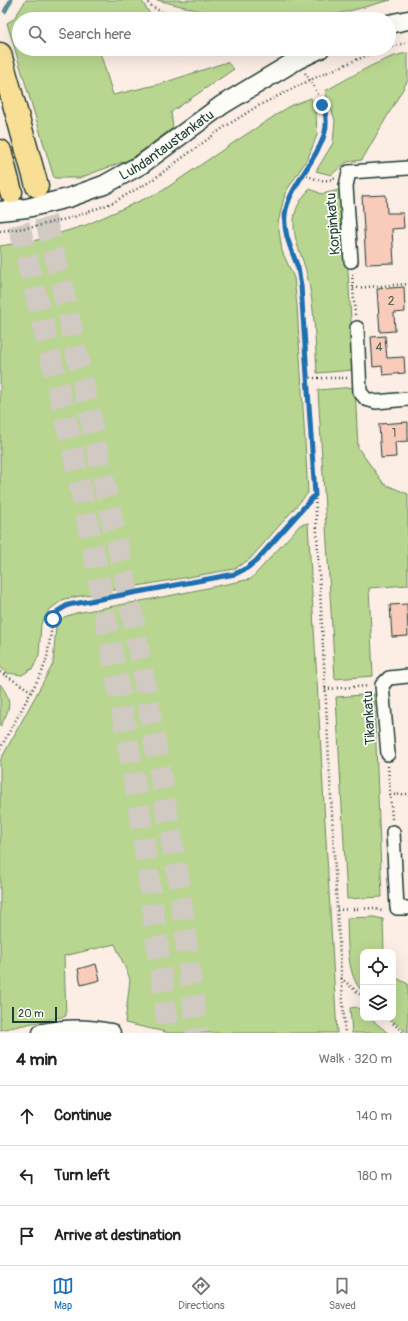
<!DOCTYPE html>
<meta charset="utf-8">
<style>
:root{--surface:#fff;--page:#f6f6f6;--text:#222;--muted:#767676;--line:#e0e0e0;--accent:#1f6fb2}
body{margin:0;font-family:Pangolin,sans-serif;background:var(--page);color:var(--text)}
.controls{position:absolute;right:12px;bottom:12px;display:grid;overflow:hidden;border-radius:8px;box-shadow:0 4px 16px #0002}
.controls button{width:36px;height:36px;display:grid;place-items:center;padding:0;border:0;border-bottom:1px solid var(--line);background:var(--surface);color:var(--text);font:20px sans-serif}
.scale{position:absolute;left:12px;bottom:10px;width:45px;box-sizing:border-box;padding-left:4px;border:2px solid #1f3d34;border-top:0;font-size:11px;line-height:14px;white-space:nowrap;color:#1f3d34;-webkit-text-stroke:3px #fdfcf7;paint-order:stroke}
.stop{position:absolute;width:12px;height:12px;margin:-9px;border:3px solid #1f6fb2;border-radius:50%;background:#fff}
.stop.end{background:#1f6fb2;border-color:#fff;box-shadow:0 1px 4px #0008}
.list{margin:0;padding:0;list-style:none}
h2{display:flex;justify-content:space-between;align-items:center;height:52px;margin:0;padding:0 16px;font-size:17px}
h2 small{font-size:13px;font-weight:400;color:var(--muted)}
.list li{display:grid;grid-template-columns:26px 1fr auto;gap:12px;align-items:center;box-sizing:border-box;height:60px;padding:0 16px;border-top:1px solid var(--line)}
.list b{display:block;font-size:15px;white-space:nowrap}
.list em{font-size:13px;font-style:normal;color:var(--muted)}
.icon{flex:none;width:22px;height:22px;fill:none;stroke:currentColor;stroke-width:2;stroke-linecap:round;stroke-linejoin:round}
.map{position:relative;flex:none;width:408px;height:1033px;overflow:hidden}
.search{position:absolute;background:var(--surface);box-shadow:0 4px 16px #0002;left:12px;right:12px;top:12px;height:44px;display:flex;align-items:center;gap:10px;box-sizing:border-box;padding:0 14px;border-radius:22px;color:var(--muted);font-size:15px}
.sheet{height:232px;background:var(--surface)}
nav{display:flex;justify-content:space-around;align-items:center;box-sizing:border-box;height:56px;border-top:1px solid var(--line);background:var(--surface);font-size:11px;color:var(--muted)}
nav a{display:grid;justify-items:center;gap:2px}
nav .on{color:var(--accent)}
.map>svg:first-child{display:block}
</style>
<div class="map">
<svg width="408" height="1033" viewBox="0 0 408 1033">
<rect width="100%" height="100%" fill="#fcede5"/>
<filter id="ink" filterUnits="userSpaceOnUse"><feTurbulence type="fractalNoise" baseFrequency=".025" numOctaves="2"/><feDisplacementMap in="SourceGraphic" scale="8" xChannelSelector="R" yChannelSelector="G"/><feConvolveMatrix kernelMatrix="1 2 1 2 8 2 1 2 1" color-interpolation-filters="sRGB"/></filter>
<g filter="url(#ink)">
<path fill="#b8d68f" stroke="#6c8a62" d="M26,0h115l9,14 20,5h-151v30h80l14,46 47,-11 67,-22 7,7 -63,43 2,16 -42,31 -52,19h-25l-47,-155 7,-4z
M157,0h234l-72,19h-86z
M156,49h48l-20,7 -25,-3z
M408,53v27l-46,80 -15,2 -16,13 -15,-4 17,-28 2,-23 -10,-29c23,-12 58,-35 83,-38z
M311,98l5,16 1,21 -9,23 -23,35 -7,30 4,28 12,27 3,28 11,187 -58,66 -16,10 -170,30 -15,11 -8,14 -2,31 -6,13 -11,7 -15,-2 -7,-6v-421l37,-6 49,-15 76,-34 71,-48 57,-37z
M310,189l12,5 21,-5 11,181 -37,3c-2,-32 -2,-66 -10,-98 -4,-19 -14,-33 -13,-54 0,-12 8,-24 16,-32z
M355,387l3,61 26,36 24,10v91l-39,3 4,88 -38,3 -17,-289z
M308,523l29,510h-167l-45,-10 5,-44 -15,-35 -51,12 2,60 -66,14v-269l53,-97 3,-38 8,-9 12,-4 97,-18 78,-16 49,-54z
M0,684c14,18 9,26 0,43z
M374,694l8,203 -35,2 -11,-202z
M374,917l9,2 1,33h-21v40c-17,-16 -15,-52 -16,-74z
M393,976l15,8v49l-19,-15h4z
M356,1007l7,5v6h7l18,15h-36l-2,-25z"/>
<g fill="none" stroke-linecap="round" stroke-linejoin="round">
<path stroke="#548f95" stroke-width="4.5" d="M5,11l6,-11"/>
</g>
<path fill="#f8cbbb" stroke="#1f3d34" d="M386,195l1,18h16l1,15 -12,1 2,34 -28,1 -4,-68z
M404,287l1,25 -11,1 1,18 -15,1 -3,-43z
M385,336l2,22 17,-1 1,16 -22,2 -1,-9 -9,1 -2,-30z
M408,422v19l-13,1 1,15 -15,1 -2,-34z
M407,604l1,32 -16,1 -2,-32z
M96,964l4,16 -19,5 -3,-16z"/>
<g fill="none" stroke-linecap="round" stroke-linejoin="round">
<path stroke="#d0cac2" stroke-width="22" stroke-dasharray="22 11" stroke-linecap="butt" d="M37,186l24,94 72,337 46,265 18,151
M11,192l60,249 24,118 24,133 22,127 28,214"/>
<g stroke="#1f3d34" stroke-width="16">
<path id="street" d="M351,261l-5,-75 3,-14 59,-4
M357,328l3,64 6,7 10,3 32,-3
M388,754l-6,-69 7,-7 19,-2
M393,832l4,76h11"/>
</g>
<g stroke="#1f3d34" stroke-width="21">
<g id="secondary">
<path d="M389,24l19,-4"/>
<path id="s1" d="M0,211l27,-3 41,-10 36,-13 38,-21 80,-59 75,-45 23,-11"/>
<path d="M42,1033c24,-5 45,-5 69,0"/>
</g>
</g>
<g stroke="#1f3d34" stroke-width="25">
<path id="highway" d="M0,54l37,132
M0,151l11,41"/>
</g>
<path stroke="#1f3d34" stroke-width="2.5" stroke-dasharray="1 3" stroke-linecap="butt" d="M145,0c14,14 25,15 44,19
M389,48l19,-6
M305,73c9,13 21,32 21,48 1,18 -16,42 -26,58 -6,11 -13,20 -15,33 -4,20 7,37 13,56 1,6 2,12 3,18l14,209 22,415 8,123
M303,174c12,5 20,9 32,4
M0,231l33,-4 41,-10 38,-14 39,-22 72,-53 33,-21 54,-27 62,-27 13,-4
M352,274l3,41
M353,288l55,-4
M306,378h41
M0,672l31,19
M325,689l44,-3
M0,749l42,-77 5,-14 6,-39 5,-8 10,-6 167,-31 12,-6 9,-7 59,-66
M388,766l4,53
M390,795l18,-1
M337,910l37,-2 10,4
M341,978l22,19
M387,1018l17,15"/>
<use href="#street" stroke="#fdfcf7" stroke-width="13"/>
<use href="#secondary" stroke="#fdfcf7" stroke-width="18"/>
<use href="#highway" stroke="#f9df96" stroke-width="22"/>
</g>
</g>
<g fill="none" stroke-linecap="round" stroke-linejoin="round" filter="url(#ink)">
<path stroke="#1f6fb2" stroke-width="5" d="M53,619l5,-8 10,-6 167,-31 12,-6 9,-7 59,-66 -14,-209c-1,-6 -2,-12 -3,-18 -6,-18 -15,-34 -13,-53 3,-31 44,-66 41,-95 0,-5 -2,-11 -4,-15"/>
</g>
<g text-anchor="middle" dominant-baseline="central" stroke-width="3.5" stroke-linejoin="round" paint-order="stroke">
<g font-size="12" fill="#556056">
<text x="391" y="301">2</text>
<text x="379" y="347">4</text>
<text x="394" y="433">1</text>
</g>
<g font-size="14" fill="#1f3d34" stroke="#fdfcf7">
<text stroke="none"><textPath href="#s1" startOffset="182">Luhdantaustankatu</textPath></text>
<text transform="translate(333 224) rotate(-94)">Korpinkatu</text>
<text transform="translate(369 718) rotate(-93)">Tikankatu</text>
</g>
</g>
</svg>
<div class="controls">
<button><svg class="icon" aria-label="locate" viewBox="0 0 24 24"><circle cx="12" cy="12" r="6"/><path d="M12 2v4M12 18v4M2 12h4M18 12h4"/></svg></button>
<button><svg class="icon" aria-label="layers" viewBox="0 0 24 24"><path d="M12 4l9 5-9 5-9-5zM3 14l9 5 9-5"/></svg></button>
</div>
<div class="scale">20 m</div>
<div class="stop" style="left:53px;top:619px"></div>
<div class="stop end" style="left:322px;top:105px"></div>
<div class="search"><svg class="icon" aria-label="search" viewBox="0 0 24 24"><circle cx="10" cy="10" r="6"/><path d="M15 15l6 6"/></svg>Search here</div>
</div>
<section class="sheet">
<h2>4 min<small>Walk · 320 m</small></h2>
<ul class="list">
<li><svg class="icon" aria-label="ahead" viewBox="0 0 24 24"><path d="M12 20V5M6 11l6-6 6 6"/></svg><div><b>Continue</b></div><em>140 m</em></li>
<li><svg class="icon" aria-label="left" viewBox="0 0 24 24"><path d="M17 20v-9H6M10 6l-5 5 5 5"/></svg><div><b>Turn left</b></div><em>180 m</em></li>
<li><svg class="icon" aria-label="arrive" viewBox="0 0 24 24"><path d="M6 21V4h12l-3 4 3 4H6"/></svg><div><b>Arrive at destination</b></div></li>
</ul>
</section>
<nav>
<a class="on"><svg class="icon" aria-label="map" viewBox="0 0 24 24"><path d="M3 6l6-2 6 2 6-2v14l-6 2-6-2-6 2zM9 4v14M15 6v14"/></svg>Map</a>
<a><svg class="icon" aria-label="directions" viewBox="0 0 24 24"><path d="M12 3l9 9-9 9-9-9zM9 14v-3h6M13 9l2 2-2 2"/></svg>Directions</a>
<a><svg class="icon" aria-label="saved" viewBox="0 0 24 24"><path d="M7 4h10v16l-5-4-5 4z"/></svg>Saved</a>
</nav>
